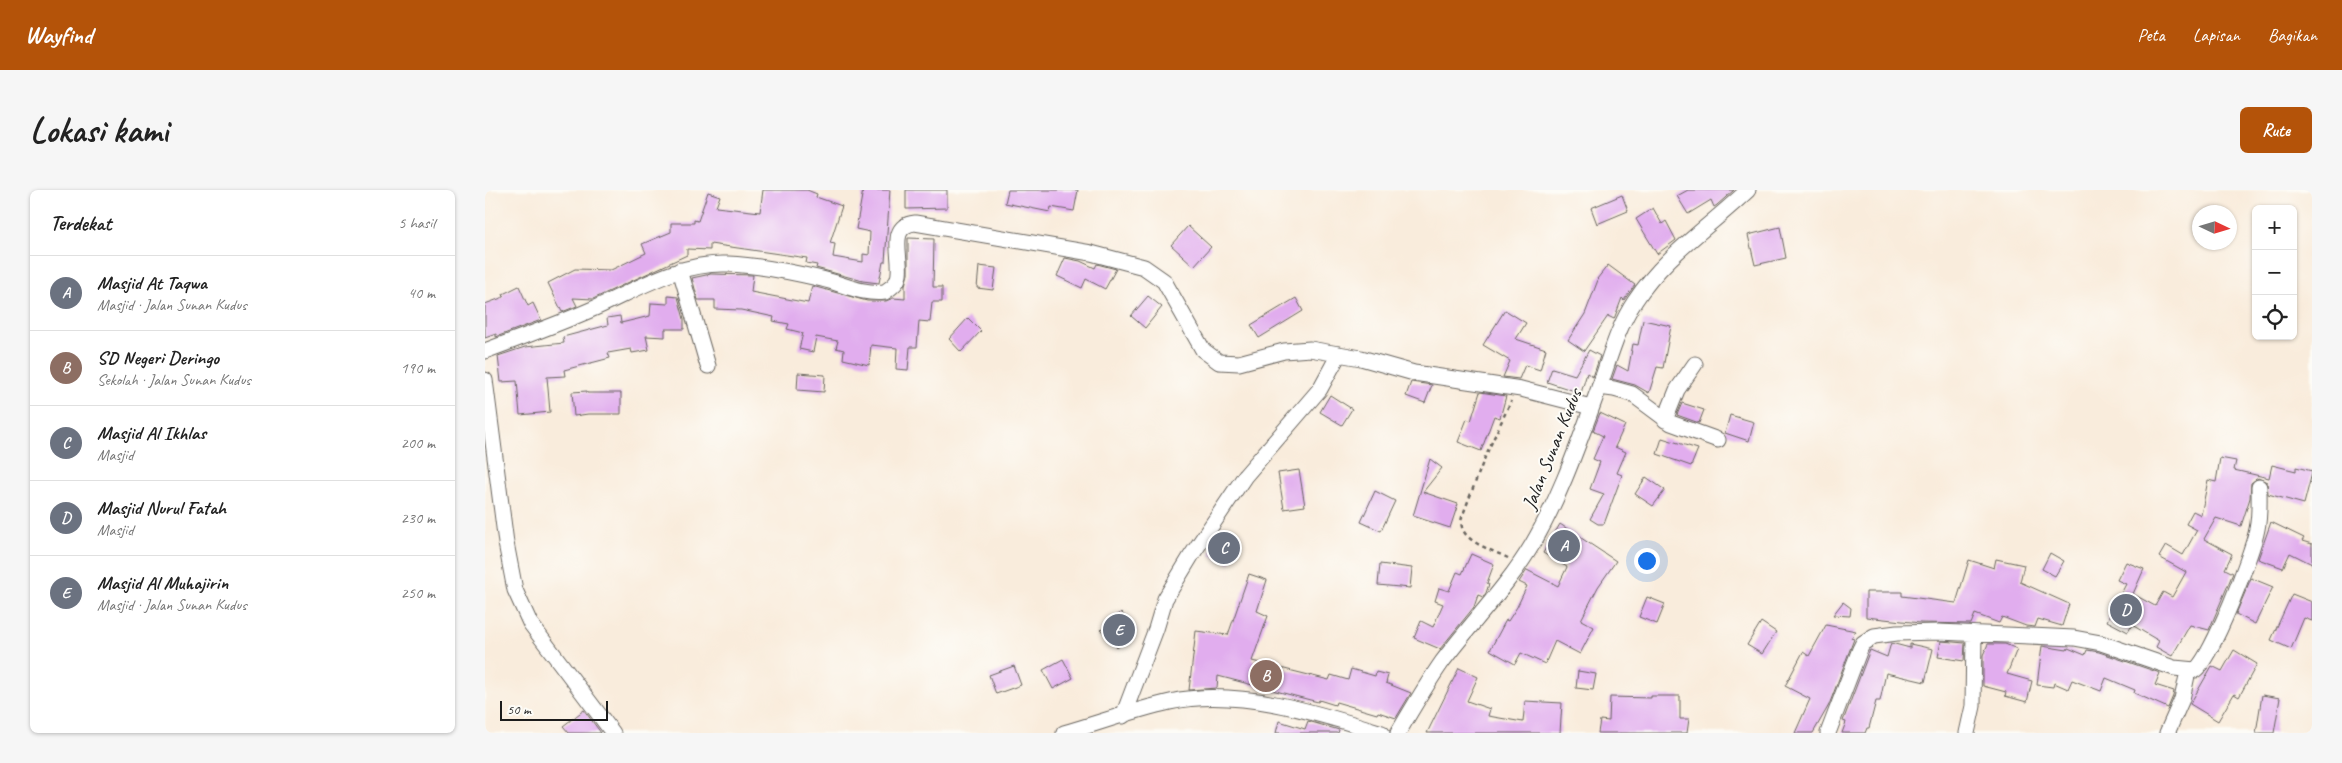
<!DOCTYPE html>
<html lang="id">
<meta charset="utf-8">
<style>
:root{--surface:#fff;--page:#f6f6f6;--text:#222;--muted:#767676;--line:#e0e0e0;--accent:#b45309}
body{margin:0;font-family:Caveat,sans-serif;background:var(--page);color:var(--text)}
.controls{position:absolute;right:15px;top:15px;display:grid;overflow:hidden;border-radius:8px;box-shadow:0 1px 4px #0004}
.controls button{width:45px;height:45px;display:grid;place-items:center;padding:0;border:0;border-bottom:1px solid var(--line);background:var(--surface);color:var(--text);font:25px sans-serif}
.compass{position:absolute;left:1707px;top:15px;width:45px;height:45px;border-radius:50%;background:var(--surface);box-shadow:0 1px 4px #0004;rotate:94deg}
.scale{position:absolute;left:15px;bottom:12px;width:108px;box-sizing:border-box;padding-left:5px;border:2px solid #1c1c1c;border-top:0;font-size:14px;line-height:18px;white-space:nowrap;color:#1c1c1c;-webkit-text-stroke:4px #fdfcf7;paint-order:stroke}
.you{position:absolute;left:1161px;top:370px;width:18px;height:18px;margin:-12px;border:4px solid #fff;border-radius:50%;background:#1a73e8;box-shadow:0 0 0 8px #1a73e833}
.badge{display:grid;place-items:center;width:32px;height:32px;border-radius:50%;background:var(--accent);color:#fff;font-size:16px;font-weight:700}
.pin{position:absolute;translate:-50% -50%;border:2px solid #fff;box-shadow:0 1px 5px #0006}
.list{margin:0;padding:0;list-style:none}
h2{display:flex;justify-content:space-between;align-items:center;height:65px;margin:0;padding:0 20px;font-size:21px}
h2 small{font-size:16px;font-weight:400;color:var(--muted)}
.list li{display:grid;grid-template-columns:32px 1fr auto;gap:15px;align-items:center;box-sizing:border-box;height:75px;padding:0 20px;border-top:1px solid var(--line)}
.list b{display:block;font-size:19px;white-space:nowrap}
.list p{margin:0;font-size:16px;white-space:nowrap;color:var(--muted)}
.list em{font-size:16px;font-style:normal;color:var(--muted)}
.icon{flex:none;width:28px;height:28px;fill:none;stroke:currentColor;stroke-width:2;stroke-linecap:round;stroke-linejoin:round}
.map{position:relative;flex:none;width:1827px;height:543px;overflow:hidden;border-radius:8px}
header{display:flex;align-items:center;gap:30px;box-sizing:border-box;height:70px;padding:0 25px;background:var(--accent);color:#fff}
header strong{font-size:24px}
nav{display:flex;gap:28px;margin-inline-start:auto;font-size:18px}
.intro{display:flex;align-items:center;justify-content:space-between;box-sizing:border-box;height:120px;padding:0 30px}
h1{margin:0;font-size:35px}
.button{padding:12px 22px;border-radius:8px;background:var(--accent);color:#fff;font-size:18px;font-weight:700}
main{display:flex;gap:30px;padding:0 30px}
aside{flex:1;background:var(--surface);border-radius:8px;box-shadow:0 1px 4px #0004}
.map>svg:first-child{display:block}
</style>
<header>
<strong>Wayfind</strong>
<nav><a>Peta</a><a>Lapisan</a><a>Bagikan</a></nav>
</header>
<div class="intro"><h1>Lokasi kami</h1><a class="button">Rute</a></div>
<main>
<aside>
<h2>Terdekat<small>5 hasil</small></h2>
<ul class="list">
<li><span class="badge" style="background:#6b7280">A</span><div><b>Masjid At Taqwa</b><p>Masjid · Jalan Sunan Kudus</p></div><em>40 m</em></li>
<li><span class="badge" style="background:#8d6e63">B</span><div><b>SD Negeri Deringo</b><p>Sekolah · Jalan Sunan Kudus</p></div><em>190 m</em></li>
<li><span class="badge" style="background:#6b7280">C</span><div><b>Masjid Al Ikhlas</b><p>Masjid</p></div><em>200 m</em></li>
<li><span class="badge" style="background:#6b7280">D</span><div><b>Masjid Nurul Fatah</b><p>Masjid</p></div><em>230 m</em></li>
<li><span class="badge" style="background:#6b7280">E</span><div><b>Masjid Al Muhajirin</b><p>Masjid · Jalan Sunan Kudus</p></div><em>250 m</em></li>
</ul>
</aside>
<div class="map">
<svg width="1827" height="543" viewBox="0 0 1827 543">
<rect width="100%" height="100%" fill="#fdfcf7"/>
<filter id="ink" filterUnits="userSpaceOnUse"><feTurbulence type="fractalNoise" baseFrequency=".02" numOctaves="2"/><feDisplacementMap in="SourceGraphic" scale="10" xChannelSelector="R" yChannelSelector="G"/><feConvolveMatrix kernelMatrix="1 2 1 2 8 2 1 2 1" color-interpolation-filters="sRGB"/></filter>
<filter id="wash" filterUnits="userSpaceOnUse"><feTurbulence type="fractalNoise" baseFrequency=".0096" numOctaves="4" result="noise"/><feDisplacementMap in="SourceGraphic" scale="20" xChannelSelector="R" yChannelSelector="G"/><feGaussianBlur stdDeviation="1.12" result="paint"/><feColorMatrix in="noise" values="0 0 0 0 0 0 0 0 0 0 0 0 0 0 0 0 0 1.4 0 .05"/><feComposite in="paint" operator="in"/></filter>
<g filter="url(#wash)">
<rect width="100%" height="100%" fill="#f9ecdc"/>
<g id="blocks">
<path fill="#e1adee" d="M278,0h44l10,4 -1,3 26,9 -12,37 5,1 -2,13 30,5v-8l6,1 1,-23 -14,-3 7,-39h27l-5,72h-2l-4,21 -16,-2 -47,-13 1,-3 -11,-2 1,-5 -97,-14v6l-23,-1v6l-94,44 -20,-1 4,8 -15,6 -14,-29 27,-14 36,1 35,-17 -4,-9 29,-12v-9h23v-3l4,1 10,-29 12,4 -4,11 44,5z
M421,0h41v18l-41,1z
M523,0h70l-4,21 -23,-4 -1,5 -45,-9z
M1203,0h46l-17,15 -3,2 -3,-7 -23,14 -11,-18z
M1137,5l6,16 -31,13 -6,-16z
M1168,18l9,16 4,-3 10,19 -19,14 -21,-35z
M703,36l23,21 -17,19 -23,-21z
M1295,37l6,31 -31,7 -7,-30z
M423,48l26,1 -1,48h9v15h-10l-2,20 -11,-1 -2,26h-7l-2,23 -12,-1 1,-21 -26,-3 -2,20 -26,-6 1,-9 -8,-2 2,-7 -22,-4 -3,15 -14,-3 4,-16 -16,-4 2,-5 -16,-3 1,-4 -33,-7 -26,-1v-9h-17l-6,-22 19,-4 42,1 -2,17 57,11 4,-17 55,15h19l7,-3 12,1v-14l3,-11z
M580,68l15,3 15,7 2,-4 19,5 -11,20 -19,-10 -4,9 -25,-12z
M1123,75l27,20 -11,15 -2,-2 -8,21 -6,-3 -24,35 -16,-11 17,-26 13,-34 -1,-1z
M494,76l17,2 -3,22 -16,-2z
M34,96l9,20 5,-3 8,17 -45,17v-3l-11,4v-34l19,-7 -1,-3z
M183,106l10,1 6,22v10h-19v8l-19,-1 3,14 -17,3 -1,-4 -23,4 2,5 -46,12 1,6 -18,1 3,35 -30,3 -3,-34 -16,1 -3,-26 27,-9 39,-4 -1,-6 45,-12 -1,-7 13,-2 1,7 29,-7 1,-13 17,1z
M663,106l14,11 -17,21 -14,-12z
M811,108l7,13 -44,27 -8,-13z
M1020,120l21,13 -10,16 30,10 -6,21 -15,-5 -6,14 -16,-2 7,-16 -27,-16z
M483,128l13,13 -20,21 -12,-13z
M1158,130l28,6 -8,42 -6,-1 -8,26 -14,-8 -23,-6 5,-14 11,6 5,-27 5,1z
M1104,160l11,6 -7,21 -6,-4 -6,20 -34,-11 5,-14 23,7z
M313,183l27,2 -1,17 -27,-2z
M926,192l21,3 -7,18 -19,-7z
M102,201v2h34v21h-33l-14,2 -2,-24z
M995,202l26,4 -6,22 -6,-2 -13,35 -23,-9 9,-23 4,2z
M845,205l22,14 -10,16 -22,-13z
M1197,213l22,7 -5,13 -22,-8z
M1115,223l25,12 -10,22 11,5 -9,21 5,2 -18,49h-6l-8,-5 14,-25 -14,-5 10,-27 -7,-3 10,-23 -10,-5z
M1245,225l24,7 -5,19 -24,-8z
M1177,248l36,11 -7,17 -34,-12z
M1735,268l16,3 -2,9 35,8 3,-13 24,6v-4l16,4v2l-8,31 -36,-10 -1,-12 -9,-4 -7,5 -1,15 -9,28 -25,-8 -12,21 28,15 -7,15 8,4 -24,57 -19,-5 -18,31 -16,-9 3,-6 -27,-16 -4,7 -21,-11 19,-37 -9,-4 9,-18 18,7 -11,25 22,12 8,-14 9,5 14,-25 -27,-15 7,-12 17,10 14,-25 -11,-6 7,-13 8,4 7,-35 8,2z
M945,269l12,9 -19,24 35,12 -8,24 -37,-12z
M814,280l6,36 -21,3 -6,-36z
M1161,287l19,13 -12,16 -18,-12z
M890,301l20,10 -14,30 -20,-9z
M1786,332l33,16 -2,3 10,3v20l-22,-11 -7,15 -25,-9z
M1075,334l56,37 -18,26 -17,33 13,7 -14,27 -25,-13 -10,23 -24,-11 -6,11 -25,-14 16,-30 2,1 9,-14 10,-21 -8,-4 8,-12 31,16 9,-19 -24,-14z
M734,343l20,8 -9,22 -20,-8z
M1565,363l14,8 -9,15 -13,-7z
M986,364l23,10 -7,19 2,1 -3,9 -3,4 -5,-2 -4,12 -34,42 -26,-11 7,-17 12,6 10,-23 -8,-3 4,-13 10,3 8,-19 5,2z
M1511,369l28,6 -4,17 49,22 -7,22 -24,-7 -3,8 -9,-1 -24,-9 -3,6 -24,-9 -4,10 -51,-1 -54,-6v-25h36v4l54,7 13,-43 25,8z
M895,374l32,4 -2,20 -32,-3z
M764,384l18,6 -10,31 11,5 -16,45 77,19 2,-5 17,5 3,-11 24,7 1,-4 12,3 -2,8 25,10 -15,25 -18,-6 -1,2 -41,-12 -1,3 -16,-5 -1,2 -100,-26 -1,12 -28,2 7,-59 32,4z
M1766,388l22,9 -18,37 -19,-10z
M1807,404l20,8v19l-8,-3 -13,31 -20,-9z
M1162,407l18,7 -8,20 -18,-7z
M1358,412l8,6 -1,8 -17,-1z
M636,422l16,18 -20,18 -16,-18z
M1276,432l15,10 -14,22 -15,-9z
M1341,435l30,6 -5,7 3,1 -25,66 -16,28h-18l15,-34 -25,-13 18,-34 6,4z
M1456,451l24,2 -1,18 -26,-4z
M1406,453l19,5v-4l23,5 -8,33 -39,-9 -6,28h-4l-7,27h-2l-2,5h-23l4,-11 -3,-1 27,-71 17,7z
M1503,454h17l12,5 -10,25 25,7 -5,21 -22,-6 1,-4 -23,-6v-31z
M1557,456l25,4 1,-2 17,7 2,-5 12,2 61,21 -5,12 19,6 -1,5 -5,12 -34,-15 1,-3 -29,-12 -5,13 -29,-11 -4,9 -14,-6 -1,4 -16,-2z
M1749,460l23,14 -18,33 -5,-3 -16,27 -28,-17 22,-38 10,5z
M578,469l10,19 -20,11 -10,-19z
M529,476l7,19 -25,9 -7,-19z
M974,478l19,9 -11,24 23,8 -2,7 35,6 2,-21 37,2 -2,30h-133z
M1093,481l18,3 -3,16 -17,-2z
M1777,505l18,3 -6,35h-18z
M1166,506h29v23h9l-2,14h-89l2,-13 9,1 1,-24 41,1z
M99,520l17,23h-32l-6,-7z
M794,531l26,8 3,-8 31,9 -1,3h-62z"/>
</g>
</g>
<g filter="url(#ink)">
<use href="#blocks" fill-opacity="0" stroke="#69655f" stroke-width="1"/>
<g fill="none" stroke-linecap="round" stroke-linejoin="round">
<g stroke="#69655f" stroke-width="17">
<path id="minor" d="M195,80l28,96
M0,161c37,-14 74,-27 110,-43 43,-19 84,-46 133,-44 30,1 64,8 94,15 21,5 41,16 63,13 4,-3 9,-6 12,-11 9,-17 -13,-55 18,-58l176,30 53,14 20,14 39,69 16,12 20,1 45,-12 26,-2 51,9 53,15 107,16 70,18
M0,190l21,163 9,47 15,33 83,110
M1114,197l15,2 18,5 39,29 47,17
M1180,230l12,-30 18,-26
M638,526l33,-87 9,-30 26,-43 54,-80 75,-87 19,-35
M579,543c35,-10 70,-23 106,-31 67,-15 148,11 212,31
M913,543c14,-24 28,-48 44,-71 29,-39 65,-75 90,-117 29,-49 48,-106 68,-160 10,-28 18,-59 35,-84 29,-45 74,-74 113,-111
M1343,543l32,-84 3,-6 11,-7 23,-3 42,-1 135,6 27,5 73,25 21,2c17,-12 58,-118 62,-141 3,-13 2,-28 2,-42
M1482,543l6,-27 1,-72
M1682,543l15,-34 6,-28"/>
</g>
<path stroke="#69655f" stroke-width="2.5" stroke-dasharray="4 4" stroke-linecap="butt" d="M1023,368c-17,-9 -52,-17 -46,-41l23,-60 26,-56"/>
<use href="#minor" stroke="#fff" stroke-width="15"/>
</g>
</g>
<g text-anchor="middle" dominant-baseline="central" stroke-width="4" stroke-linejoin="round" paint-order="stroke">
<g font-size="20" fill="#1c1c1c" stroke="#fdfcf7">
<text transform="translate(1067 259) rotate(-68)">Jalan Sunan Kudus</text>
</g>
</g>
</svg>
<div class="controls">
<button>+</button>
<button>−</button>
<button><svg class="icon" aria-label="locate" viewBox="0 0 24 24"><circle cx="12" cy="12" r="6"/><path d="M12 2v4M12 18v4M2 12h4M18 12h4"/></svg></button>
</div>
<svg class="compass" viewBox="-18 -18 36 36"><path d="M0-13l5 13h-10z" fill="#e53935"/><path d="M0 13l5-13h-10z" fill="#767676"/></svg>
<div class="scale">50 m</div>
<div class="you"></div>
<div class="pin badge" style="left:1079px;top:356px;background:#6b7280">A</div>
<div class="pin badge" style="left:781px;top:486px;background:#8d6e63">B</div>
<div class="pin badge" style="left:739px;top:358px;background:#6b7280">C</div>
<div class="pin badge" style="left:1641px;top:420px;background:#6b7280">D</div>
<div class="pin badge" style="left:634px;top:440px;background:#6b7280">E</div>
</div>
</main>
